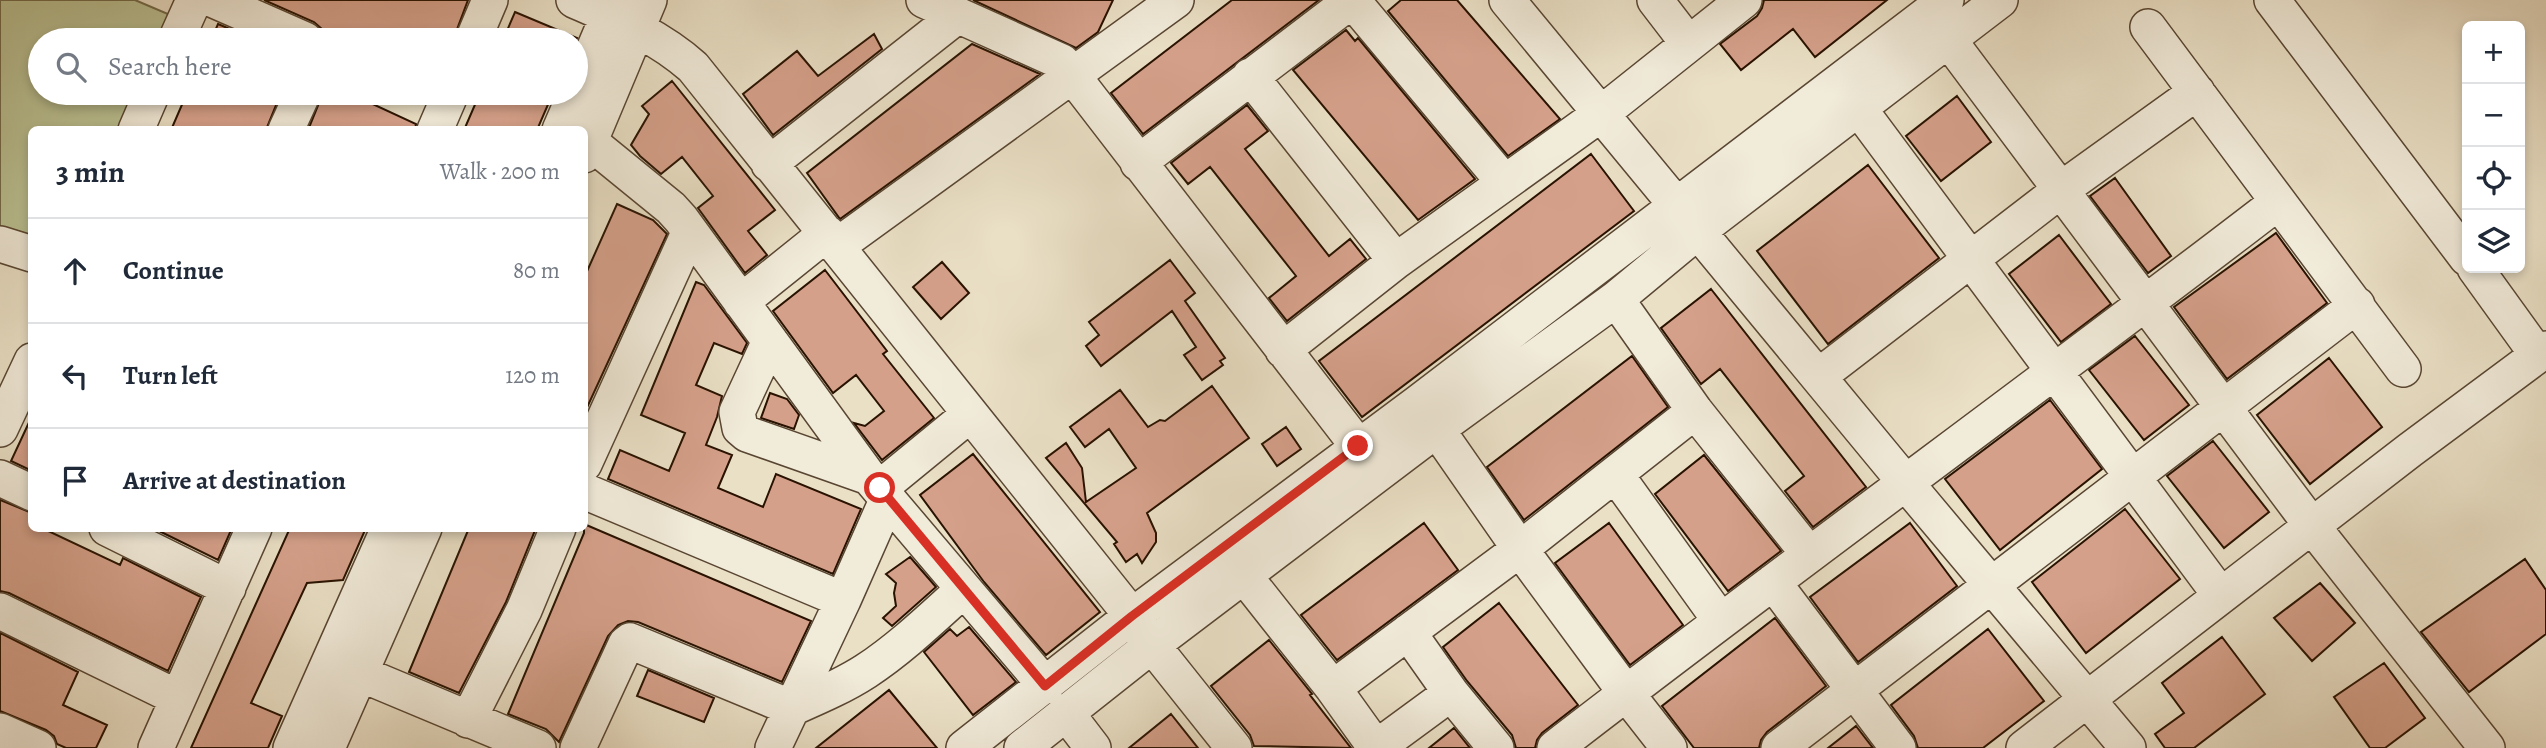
<!DOCTYPE html>
<meta charset="utf-8">
<style>
:root{--surface:#fff;--page:#f6f6f7;--text:#1f2937;--muted:#747a83;--line:#e0e1e3}
body{margin:0;font-family:Alegreya,serif;background:var(--page);color:var(--text)}
.controls{position:absolute;right:21px;top:21px;display:grid;overflow:hidden;border-radius:10px;box-shadow:0 4px 10px #0003}
.controls button{width:63px;height:63px;display:grid;place-items:center;padding:0;border:0;border-bottom:2px solid var(--line);background:var(--surface);color:var(--text);font:35px sans-serif}
.stop{position:absolute;width:21px;height:21px;margin:-16px;border:5px solid #d93025;border-radius:50%;background:#fff}
.stop.end{background:#d93025;border-color:#fff;box-shadow:0 2px 7px #0008}
.list{margin:0;padding:0;list-style:none}
h2{display:flex;justify-content:space-between;align-items:center;height:91px;margin:0;padding:0 28px;font-size:30px}
h2 small{font-size:23px;font-weight:400;color:var(--muted)}
.list li{display:grid;grid-template-columns:46px 1fr auto;gap:21px;align-items:center;box-sizing:border-box;height:105px;padding:0 28px;border-top:2px solid var(--line)}
.list b{display:block;font-size:26px;white-space:nowrap}
.list em{font-size:23px;font-style:normal;color:var(--muted)}
.icon{flex:none;width:38px;height:38px;fill:none;stroke:currentColor;stroke-width:2;stroke-linecap:round;stroke-linejoin:round}
.map{position:relative;flex:none;width:2546px;height:748px;overflow:hidden}
.search{position:absolute;background:var(--surface);box-shadow:0 4px 10px #0003;left:28px;top:28px;width:560px;height:77px;display:flex;align-items:center;gap:18px;box-sizing:border-box;padding:0 24px;border-radius:38px;color:var(--muted);font-size:26px}
.panel{position:absolute;background:var(--surface);box-shadow:0 4px 10px #0003;left:28px;top:126px;width:560px;height:406px;border-radius:10px}
.map>svg:first-child{display:block}
</style>
<div class="map">
<svg width="2546" height="748" viewBox="0 0 2546 748">
<rect width="100%" height="100%" fill="#eae0c6"/>
<filter id="stains"><feTurbulence type="fractalNoise" baseFrequency=".00286" numOctaves="4"/><feColorMatrix values="0 0 0 0 .2 0 0 0 0 .09 0 0 0 0 .02 0 0 0 .5 -.17"/></filter>
<radialGradient id="worn" r=".72"><stop offset=".6" stop-color="#630" stop-opacity="0"/><stop offset="1" stop-color="#630" stop-opacity=".3"/></radialGradient>
<path fill="#bac193" stroke="#726a4a" stroke-width="2" d="M0,0h135l40,17 -11,23h-124v53h101l-17,36 -92,1 -1,105 -31,-9z"/>
<path fill="#d5a08a" stroke="#291200" stroke-width="2" d="M264,0h204l-15,40h-128l-3,-11 -8,-7z
M973,0h140l-15,32 -22,16z
M1232,0h87l-176,134 -32,-41z
M1401,0h56l103,119 -52,37 -120,-145z
M1764,0h123l-72,57 -22,-28 -52,41 -21,-26 37,-28 5,-8z
M515,12l62,26 -1,2h-73z
M218,24l38,16h-45z
M1346,30l9,11 3,-3 117,141 -57,41 -125,-150z
M874,34l8,15 -109,86 -30,-41 54,-43 21,25z
M972,44l68,30 -200,145 -33,-46z
M672,81l103,129 -27,21 19,24 -22,18 -47,-65 15,-12 -31,-39 -21,17 -21,-18 -9,-11 18,-31 -7,-8z
M187,93h94l-15,37h-95z
M323,93h26l67,31 -1,6h-107z
M480,93h73l-16,37h-73z
M1957,96l34,46 -50,39 -35,-45z
M1247,105l21,26 -23,18 84,107 21,-17 16,20 -79,62 -18,-23 27,-22 -86,-109 -22,17 -17,-21z
M1591,154l43,57 -272,206 -43,-56z
M1868,165l71,93 -111,86 -71,-93z
M2115,178l56,78 -23,17 -58,-77z
M617,204l36,16 14,14 -83,180v-136z
M2276,233l51,70 -100,76 -53,-72z
M2059,235l52,69 -50,38 -52,-68z
M1170,260l25,33 -10,8 40,57 -5,3 3,4 -21,15 -18,-25 12,-8 -24,-36 -71,55 -15,-20 13,-11 -10,-13z
M942,262l27,31 -28,26 -28,-32z
M825,270l62,81 -4,3 51,64 -52,42 -28,-37 11,3 19,-15 -28,-36 -23,18 -60,-82z
M696,282l8,3 43,58 -5,11 -28,-11 -18,42 26,11 -5,21 -11,28 26,10 -14,33 45,19 13,-33 85,35 -28,65 -225,-95 12,-29 49,21 16,-38 -44,-18z
M1711,289l155,198 -53,40 -28,-36 19,-15 -84,-107 -19,15 -40,-56z
M2135,336l54,69 -45,35 -55,-70z
M1632,356l36,51 -144,113 -37,-53z
M2329,358l53,69 -72,57 -53,-69z
M1212,386l37,52 -102,75 9,20v9l-14,21 -5,-9 -11,8 -12,-18 3,-2 -71,-84 20,-15 16,25 4,34 50,-34 -27,-39 -24,18 -15,-20 50,-37 28,37 12,-7 5,1z
M770,393l17,6 12,16 -5,14 -33,-11z
M2050,400l52,69 -102,81 -55,-71z
M32,416v55l-21,-10z
M1286,427l15,22 -24,17 -15,-22z
M2213,441l56,71 -45,36 -57,-72z
M973,454l127,158 -54,43 -62,-73 -64,-87z
M1704,455l77,96 -53,40 -73,-97z
M0,500l32,13v15h10l78,37 3,-7 78,39 -33,74 -159,-78 -9,-2z
M2125,509l55,70 -94,74 -54,-71z
M1424,523l34,47 -121,90 -36,-45z
M1609,523l74,102 -53,40 -75,-102z
M1910,523l47,63 -99,76 -48,-65z
M584,524l227,97 -29,61 -144,-60 -10,-1 -10,4 -10,11 -49,106 -13,-13 -38,-15 76,-181z
M153,528h79l-14,32z
M290,528h76l-23,52 -36,3 -56,120 31,13 -14,32h-77z
M469,528h67l-30,74 -47,91 -50,-21z
M910,557l26,30 -44,39 -9,-8 13,-12 -2,-13 2,-10 -10,-9z
M2525,559l21,31v44l-77,58 -48,-60z
M2320,583l35,40 -43,38 -38,-43z
M1499,603l79,102 -36,28 -5,7 -2,8h-19l-4,-13 -45,-54 -24,-34z
M1775,618l51,68 -59,46 -6,8 -2,8h-65l-32,-42z
M969,627l47,55 -43,33 -49,-63 26,-23 7,7z
M1988,629l56,72 -61,47h-65l-4,-12 -23,-31z
M0,633l78,39 -15,33 44,20 -11,23h-30l-9,-4 -3,-8 -8,-6 -46,-19z
M2222,637l43,57 -71,54h-29l-10,-14 29,-21 -22,-30z
M1269,640l43,54 -2,1 41,53 -97,-2 -4,-11 -39,-49z
M2384,663l41,55 -40,30h-15l-36,-51z
M648,670l66,28 -10,24 -67,-26z
M889,690l48,58h-121z
M1171,714l27,34h-69z
M1856,726l17,22h-45z
M1454,728l16,20h-41z"/>
<g fill="none" stroke-linecap="round" stroke-linejoin="round">
<g stroke="#594632" stroke-width="38">
<path id="minor" d="M214,0l91,40
M574,0c43,19 84,36 119,67l439,549 20,29 82,103
M924,0l138,62 296,384
M1352,0l152,182
M1507,0l398,482 223,266
M1655,0l33,43
M2272,0l195,258
M2148,27l255,342
M1948,39l364,487 175,222
M176,40l18,-40
M473,40l17,-40
M1250,76l146,185
M1845,90l376,506
M576,92l39,-92
M136,130l16,-37
M286,130l17,-37
M435,130l16,-37
M560,130l16,-37
M590,142l81,66 10,11 188,258 177,209
M584,155l65,-155
M1138,163l214,-163
M769,164l189,-149
M0,244l32,10
M837,246l339,-246
M2475,268l62,86
M1616,299l79,112 113,142
M741,302l86,-69
M770,341l-33,71 3,16 7,6 122,43
M1283,350l113,-89 206,-148 142,-113
M1819,376l243,-187 135,-97
M1424,411l96,138 106,144 43,55
M0,429l32,-68
M584,464l105,-231
M1616,475l104,145
M0,478l32,15
M880,488l89,-73
M584,491l259,109
M107,528l121,60
M1245,577l88,111 43,60
M1773,582l125,166
M0,611l178,87
M1408,632l43,61 45,55
M361,674l177,74
M1333,688l187,-139 175,-138
M1067,714l26,34
M468,720l56,-110 34,-82
M0,731l38,17
M156,748l98,-220
M291,748l98,-220
M327,748l97,-220
M578,748l48,-104 4,-3 162,67c25,-11 51,-22 74,-37 35,-23 66,-53 97,-81
M773,748l70,-148 45,-102
M964,748l168,-132 286,-213 528,-403
M1022,748l130,-103 285,-216 179,-130 82,-68 302,-231
M1376,748l75,-55
M1555,748c239,-185 484,-362 723,-546
M1779,748l578,-443
M2024,748l386,-298 136,-101"/>
</g>
<use href="#minor" stroke="#f1ebda" stroke-width="35"/>
</g>
<g fill="none" stroke-linecap="round" stroke-linejoin="round">
<path stroke="#d93025" stroke-width="9" d="M880,488l165,198 87,-70 226,-170"/>
</g>
<rect width="100%" height="100%" filter="url(#stains)"/>
<rect width="100%" height="100%" fill="url(#worn)"/>
</svg>
<div class="controls">
<button>+</button>
<button>−</button>
<button><svg class="icon" aria-label="locate" viewBox="0 0 24 24"><circle cx="12" cy="12" r="6"/><path d="M12 2v4M12 18v4M2 12h4M18 12h4"/></svg></button>
<button><svg class="icon" aria-label="layers" viewBox="0 0 24 24"><path d="M12 4l9 5-9 5-9-5zM3 14l9 5 9-5"/></svg></button>
</div>
<div class="stop" style="left:880px;top:488px"></div>
<div class="stop end" style="left:1358px;top:446px"></div>
<div class="search"><svg class="icon" aria-label="search" viewBox="0 0 24 24"><circle cx="10" cy="10" r="6"/><path d="M15 15l6 6"/></svg>Search here</div>
<section class="panel">
<h2>3 min<small>Walk · 200 m</small></h2>
<ul class="list">
<li><svg class="icon" aria-label="ahead" viewBox="0 0 24 24"><path d="M12 20V5M6 11l6-6 6 6"/></svg><div><b>Continue</b></div><em>80 m</em></li>
<li><svg class="icon" aria-label="left" viewBox="0 0 24 24"><path d="M17 20v-9H6M10 6l-5 5 5 5"/></svg><div><b>Turn left</b></div><em>120 m</em></li>
<li><svg class="icon" aria-label="arrive" viewBox="0 0 24 24"><path d="M6 21V4h12l-3 4 3 4H6"/></svg><div><b>Arrive at destination</b></div></li>
</ul>
</section>
</div>
